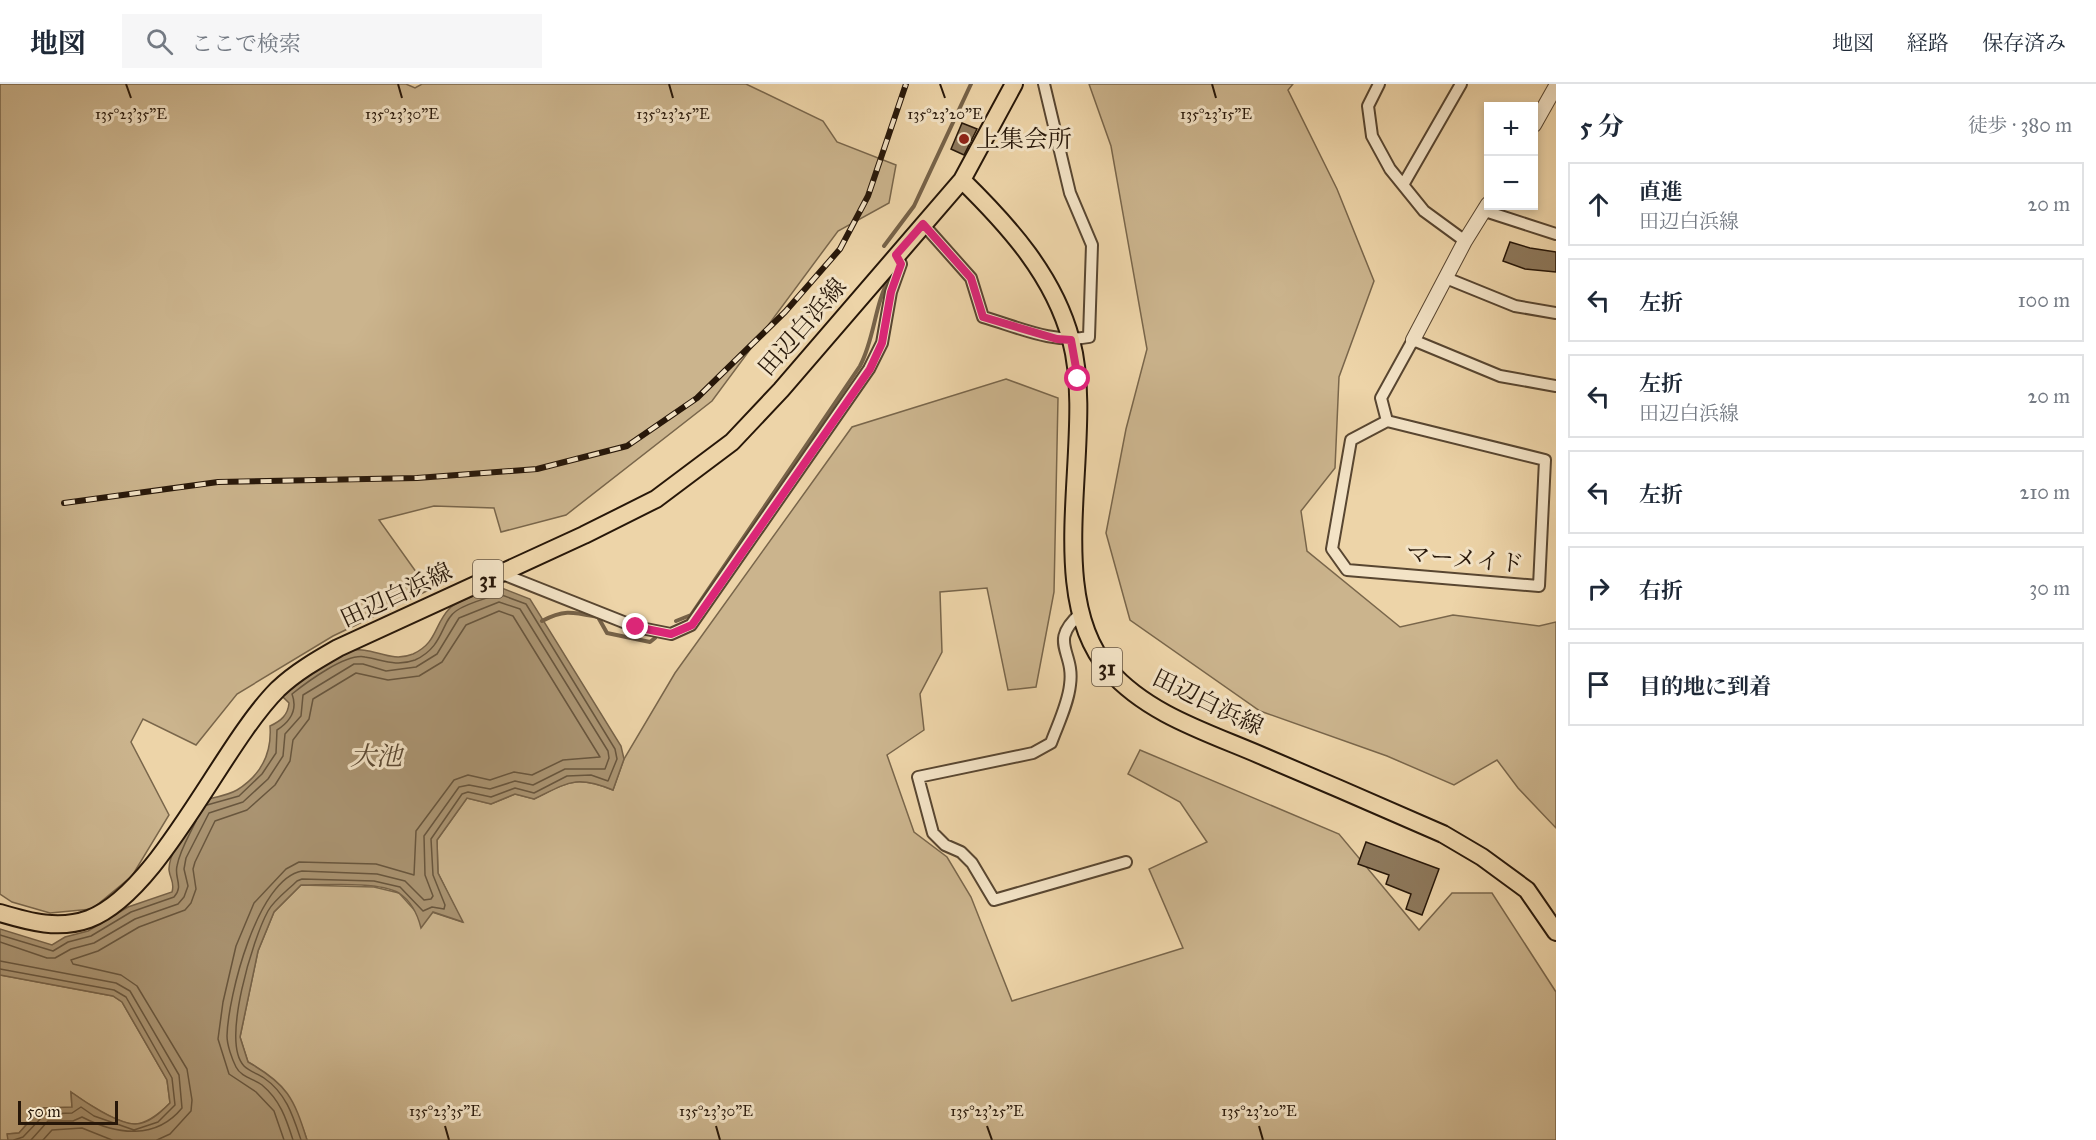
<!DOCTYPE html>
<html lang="ja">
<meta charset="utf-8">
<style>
:root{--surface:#fff;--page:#f6f6f7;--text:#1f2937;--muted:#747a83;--line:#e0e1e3}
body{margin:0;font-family:"IM FELL Great Primer","Noto Serif JP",serif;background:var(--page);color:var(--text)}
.controls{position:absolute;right:18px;top:18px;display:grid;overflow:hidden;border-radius:0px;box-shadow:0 3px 9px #0003}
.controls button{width:54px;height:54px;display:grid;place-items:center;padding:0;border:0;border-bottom:2px solid var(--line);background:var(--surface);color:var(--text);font:30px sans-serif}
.scale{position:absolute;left:18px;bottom:15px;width:100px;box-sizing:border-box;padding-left:6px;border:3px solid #271709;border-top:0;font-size:16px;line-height:21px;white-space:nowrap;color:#271709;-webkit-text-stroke:4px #f3e3c6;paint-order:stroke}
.stop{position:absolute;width:18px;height:18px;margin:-14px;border:4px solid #db2777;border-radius:50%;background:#fff}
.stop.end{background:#db2777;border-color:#fff;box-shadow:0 2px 6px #0008}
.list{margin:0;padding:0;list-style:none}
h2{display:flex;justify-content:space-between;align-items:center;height:78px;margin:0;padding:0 24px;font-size:26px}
h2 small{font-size:20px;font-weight:400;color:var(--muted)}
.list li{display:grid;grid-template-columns:39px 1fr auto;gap:18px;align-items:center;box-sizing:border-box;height:84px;margin:0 12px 12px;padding:0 12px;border:2px solid var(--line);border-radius:0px}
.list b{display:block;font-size:22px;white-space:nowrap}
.list p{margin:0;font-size:20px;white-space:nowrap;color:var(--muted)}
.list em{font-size:20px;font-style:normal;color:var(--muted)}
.icon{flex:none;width:33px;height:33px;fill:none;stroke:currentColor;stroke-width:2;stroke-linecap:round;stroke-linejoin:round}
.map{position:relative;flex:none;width:1556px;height:1056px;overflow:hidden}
header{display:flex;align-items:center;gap:36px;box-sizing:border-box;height:84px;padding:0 30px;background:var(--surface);border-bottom:2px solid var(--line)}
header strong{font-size:28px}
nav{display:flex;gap:33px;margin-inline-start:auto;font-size:21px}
.search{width:420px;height:54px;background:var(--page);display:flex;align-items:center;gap:15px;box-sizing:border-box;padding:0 21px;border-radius:0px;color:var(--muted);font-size:22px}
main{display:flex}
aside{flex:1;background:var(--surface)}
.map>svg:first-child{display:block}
</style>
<header>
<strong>地図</strong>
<div class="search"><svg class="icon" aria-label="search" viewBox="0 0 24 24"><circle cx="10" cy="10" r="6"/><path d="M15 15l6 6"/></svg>ここで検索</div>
<nav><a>地図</a><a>経路</a><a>保存済み</a></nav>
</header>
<main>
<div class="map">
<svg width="1556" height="1056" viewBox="0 0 1556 1056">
<rect width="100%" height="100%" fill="#edd4a8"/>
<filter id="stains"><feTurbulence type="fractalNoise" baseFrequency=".00333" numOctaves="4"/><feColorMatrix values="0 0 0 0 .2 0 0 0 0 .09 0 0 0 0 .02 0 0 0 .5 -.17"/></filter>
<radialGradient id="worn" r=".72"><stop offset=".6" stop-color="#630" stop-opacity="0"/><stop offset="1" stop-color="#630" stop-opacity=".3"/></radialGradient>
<path fill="#cbb48d" stroke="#79664b" stroke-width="1.5" d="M0,0h406l9,4 7,-4h324l77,37 14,21 59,23 -7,38 -51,28 -126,170 -146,114 -65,17 -7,-24 -60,-2 -55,14 50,70 -96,46 -96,58 -41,51 -53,-26 -12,23 38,73 -37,61 -40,33 -42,4 -38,-11 -12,-8z
M1089,0h204l-5,6 49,99 37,92 -35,96 -4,91 -34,43 6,40 93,76 53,-12 86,11 17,-4v206l-38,-40 -21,-28 -43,25 -67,-29 -127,-45 -130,-91 -24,-87 20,-104 21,-80 -36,-203z
M1006,295l52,19 -4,194 -18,95 -28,3 -21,-102 -47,4 2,60 -22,42 4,36 -37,25 27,77 33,25 24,40 41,104 171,-53 -34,-79 58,-27 -27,-40 -52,-28 12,-24 199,84 80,96 33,-37h40l64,99v148h-1249c-11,-35 -27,-60 -59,-78l-8,-25 18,-86 16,-39 27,-27 73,2 25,6 18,20 15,-1 30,10 -24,-49 -1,-33 30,-42 24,6 24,-10 19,5c35,-17 41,-24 79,-9l11,-31 51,-86 177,-246z
M0,891l113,21 9,6 45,78 3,23c-9,9 -22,21 -36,21 -17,-1 -49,-22 -63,-32l1,16h-31l-22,25 -11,1v6h-8z"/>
<path fill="#aa9472" stroke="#766248" stroke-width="1.5" d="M499,503l31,12 91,147 3,13 -11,31c-37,-15 -44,-8 -79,9l-19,-5 -24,10 -24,-6 -30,42 1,33 25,49 -30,-10 -12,16c-3,-12 -10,-27 -22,-35 -21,-12 -73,-8 -98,-8l-27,27 -16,39 -18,86 8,25c39,22 46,36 59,78h-299l-1,-6 12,-1 22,-25 31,-1 -1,-15c14,10 45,31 63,32 14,1 27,-12 36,-21l-3,-23 -45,-78 -9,-6 -113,-21v-46l52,16 13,-8 23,-6 40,-24 44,-15c3,-10 -2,-13 -3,-22 -1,-17 23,-53 31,-69 11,-3 27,-5 37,-11 24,-15 35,-37 33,-64 11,-5 18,-11 19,-23l-8,-8c16,-13 50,-39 69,-44 22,-6 39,13 63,3 24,-11 21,-29 36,-45 6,-8 39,-18 50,-22z"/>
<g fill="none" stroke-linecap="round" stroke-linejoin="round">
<path stroke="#68563e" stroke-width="1.5" d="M207,721l32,-9 23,-22 14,-21 1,-23c14,-9 21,-20 15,-36 15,-12 54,-41 73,-37 18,3 31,10 50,3 29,-13 26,-39 41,-49 11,-8 29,-12 43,-17l27,10 89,145 2,10 -9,22 -17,-6 -24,1 -33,17 -19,-5 -24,9 -23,-5 -6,2 -31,45 2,36 12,30 -1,4 -12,-2 -9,4 -23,-24 -26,-6 -72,-2 -5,2c-9,9 -23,19 -29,30 -15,27 -47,131 -24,155 5,5 14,8 20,12 22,15 29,38 37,62
M0,851l53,16 15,-9 23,-6 40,-24 43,-15c10,-11 0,-19 3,-31 3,-16 12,-30 19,-45
M0,858l47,16h8l16,-9 23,-6 41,-24 43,-15 6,-7 4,-11 -4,-17 2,-11 23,-45 34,-11 25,-23 15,-23 2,-22 16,-18 2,-21 51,-31h9l23,7 30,-4 21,-13 22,-36 40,-16 21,7 88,142 1,7 -4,11h-40l-32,16 -18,-4 -25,8 -21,-4 -10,2 -35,49 1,39 8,21 -2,3 -7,1 -19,-19 -28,-7 -75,-3c-45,8 -74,126 -75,165 0,9 5,23 9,31 5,10 18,12 26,18 18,15 24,33 31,55
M0,877l116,22 14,8 49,84 3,33c-26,32 -65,27 -100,9l-9,4h-25l-17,19
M0,885l114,21 12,7 46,81 3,27 -17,17 -24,8 -40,-14 -13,-9 -9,6 -27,1 -22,23 -9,3
M43,1056l9,-10 30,-2 30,12
M157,1056l13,-6 21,-23 1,-11 -5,-31 -50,-83 -16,-11 -48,-11 -2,-4 27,-9 41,-24 46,-17 6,-7 5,-14 -3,-20 2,-7 20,-41 32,-11 28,-25 15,-24 3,-21 16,-21 4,-20 43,-26 32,7 31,-4 23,-14 24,-37 33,-14 14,5 87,141 -37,3 -31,15 -18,-3 -24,8 -22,-5 -14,5 -38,51 -2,44 -38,-11 -77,-2 -13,7 -32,34 -18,43 -13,56 -5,37 11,35 27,18 18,19 10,29"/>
<path stroke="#766248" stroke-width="4" d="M884,162l30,-40 57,-122
M542,537c22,-12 31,-9 56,-4l9,16 43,9 5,-4
M676,537l15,-6 169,-249c15,-28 14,-61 30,-89"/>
</g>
<path fill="#8e795c" stroke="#271709" stroke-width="1.5" d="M962,39l15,6 -13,26 -13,-6z
M1510,158l20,6 26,4v20l-31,-3 -22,-8z
M1366,758l73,27 -17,46 -16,-6 5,-15 -25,-10 3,-9 -31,-11z"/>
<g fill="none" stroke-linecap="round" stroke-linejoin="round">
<g stroke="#584631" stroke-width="14">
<path id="minor" d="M1379,0l-11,22 4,30 18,33 34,42 41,30
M1403,101l58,-101
M1485,127l71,23
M923,140l48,54 12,39c35,10 70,27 106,20l3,-92 -22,-52 -26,-109
M1446,194l69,28 41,7
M1387,337l158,39 -6,126 -192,-16 -15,-21 19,-109 36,-19 -6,-23 32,-58 87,36 56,10
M500,489l136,54 35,7 20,-9 178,-256 13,-26 9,-51 10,-28 -5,-9
M1081,529c-34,30 -6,37 -11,72 -2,19 -12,39 -19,58l-18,10 -115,24 15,56 12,12 16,7 11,11 22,37 132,-38"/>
</g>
<g stroke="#584631" stroke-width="16">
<path id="tertiary" d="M1534,41l22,-39
M1413,256l52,-99 23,-37"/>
</g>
<g stroke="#271709" stroke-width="20">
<path id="primary" d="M962,96c47,46 92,96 109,160 26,96 -31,251 38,330 40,46 104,64 158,88 59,25 117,50 176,76l39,23 45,33 29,42
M0,829c30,9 59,17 89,6 71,-27 132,-173 189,-230 18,-17 39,-29 60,-41l246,-113 72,-36 76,-57 49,-52 181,-210 52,-96"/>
</g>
<use href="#minor" stroke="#f3e3c6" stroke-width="10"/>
<use href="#tertiary" stroke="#f3e3c6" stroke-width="14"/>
<use href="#primary" stroke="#edd4a8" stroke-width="16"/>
<g stroke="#271709" stroke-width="6">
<path id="rail" d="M64,419l154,-21 199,-4 120,-9 90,-23 70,-48 88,-86 55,-63 28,-53 38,-112"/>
</g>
<use href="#rail" stroke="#f3e3c6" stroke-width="4" stroke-dasharray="11" stroke-linecap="butt"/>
</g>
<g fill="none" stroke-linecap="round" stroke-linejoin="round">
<path stroke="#db2777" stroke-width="8" d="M636,543l35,7 21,-9 178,-256 12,-26 9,-51 10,-28 -5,-9 27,-31 48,54 12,39 74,22 14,1 7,39"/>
</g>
<path fill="none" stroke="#271709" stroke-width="2" d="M126,0l5,14M398,0l4,14M669,0l4,14M940,0l5,14M1212,0l4,14M445,1042l4,14M716,1042l4,14M987,1042l5,14M1259,1042l4,14"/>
<circle fill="#8f2418" stroke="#f3e3c6" stroke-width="2" cx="964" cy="55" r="6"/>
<g text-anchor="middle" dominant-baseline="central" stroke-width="6" stroke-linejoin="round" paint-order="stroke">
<g fill="#f3e3c6" stroke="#645442" stroke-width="1.5">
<rect x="473" y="476" width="30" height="38" rx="4.5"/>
<rect x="1092" y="564" width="30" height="38" rx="4.5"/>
</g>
<g font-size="22" font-weight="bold" fill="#271709">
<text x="488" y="495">31</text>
<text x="1107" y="583">31</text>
</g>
<g font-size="24" fill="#271709" stroke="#f3e3c6" text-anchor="start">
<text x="976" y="55">上集会所</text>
</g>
<g font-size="24" fill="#271709" stroke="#f3e3c6">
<text transform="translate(802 243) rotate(-49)">田辺白浜線</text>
<text transform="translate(1465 475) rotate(5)">マーメイド</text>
<text transform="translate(396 511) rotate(-25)">田辺白浜線</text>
<text transform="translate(1208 618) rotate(26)">田辺白浜線</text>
</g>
<g font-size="26" font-style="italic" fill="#5b4933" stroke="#f3e3c6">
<text x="376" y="672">大池</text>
</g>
</g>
<g font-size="15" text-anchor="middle" fill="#271709" stroke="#f3e3c6" stroke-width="6" stroke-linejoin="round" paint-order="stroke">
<text x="131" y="35">135°23'35"E</text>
<text x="402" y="35">135°23'30"E</text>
<text x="673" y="35">135°23'25"E</text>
<text x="945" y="35">135°23'20"E</text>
<text x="1216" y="35">135°23'15"E</text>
<text x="445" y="1032">135°23'35"E</text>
<text x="716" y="1032">135°23'30"E</text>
<text x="987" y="1032">135°23'25"E</text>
<text x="1259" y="1032">135°23'20"E</text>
</g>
<rect width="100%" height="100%" filter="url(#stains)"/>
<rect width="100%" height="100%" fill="url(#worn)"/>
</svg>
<div class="controls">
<button>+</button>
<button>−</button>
</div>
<div class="scale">50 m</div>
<div class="stop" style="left:1078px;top:295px"></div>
<div class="stop end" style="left:636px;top:543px"></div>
</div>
<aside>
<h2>5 分<small>徒歩 · 380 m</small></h2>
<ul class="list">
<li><svg class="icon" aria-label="ahead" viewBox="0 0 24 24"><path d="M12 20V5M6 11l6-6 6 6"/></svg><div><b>直進</b><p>田辺白浜線</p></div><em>20 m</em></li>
<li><svg class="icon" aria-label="left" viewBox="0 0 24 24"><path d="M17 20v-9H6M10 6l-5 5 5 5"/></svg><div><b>左折</b></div><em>100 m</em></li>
<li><svg class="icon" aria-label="left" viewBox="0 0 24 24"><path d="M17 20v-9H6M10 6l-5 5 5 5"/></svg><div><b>左折</b><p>田辺白浜線</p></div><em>20 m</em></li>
<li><svg class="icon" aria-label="left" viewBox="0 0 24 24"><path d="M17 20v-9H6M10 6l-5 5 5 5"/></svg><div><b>左折</b></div><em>210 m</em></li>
<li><svg class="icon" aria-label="right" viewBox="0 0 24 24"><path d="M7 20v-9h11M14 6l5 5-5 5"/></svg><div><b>右折</b></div><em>30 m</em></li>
<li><svg class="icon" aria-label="arrive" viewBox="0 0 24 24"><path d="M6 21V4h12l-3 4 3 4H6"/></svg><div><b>目的地に到着</b></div></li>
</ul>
</aside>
</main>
